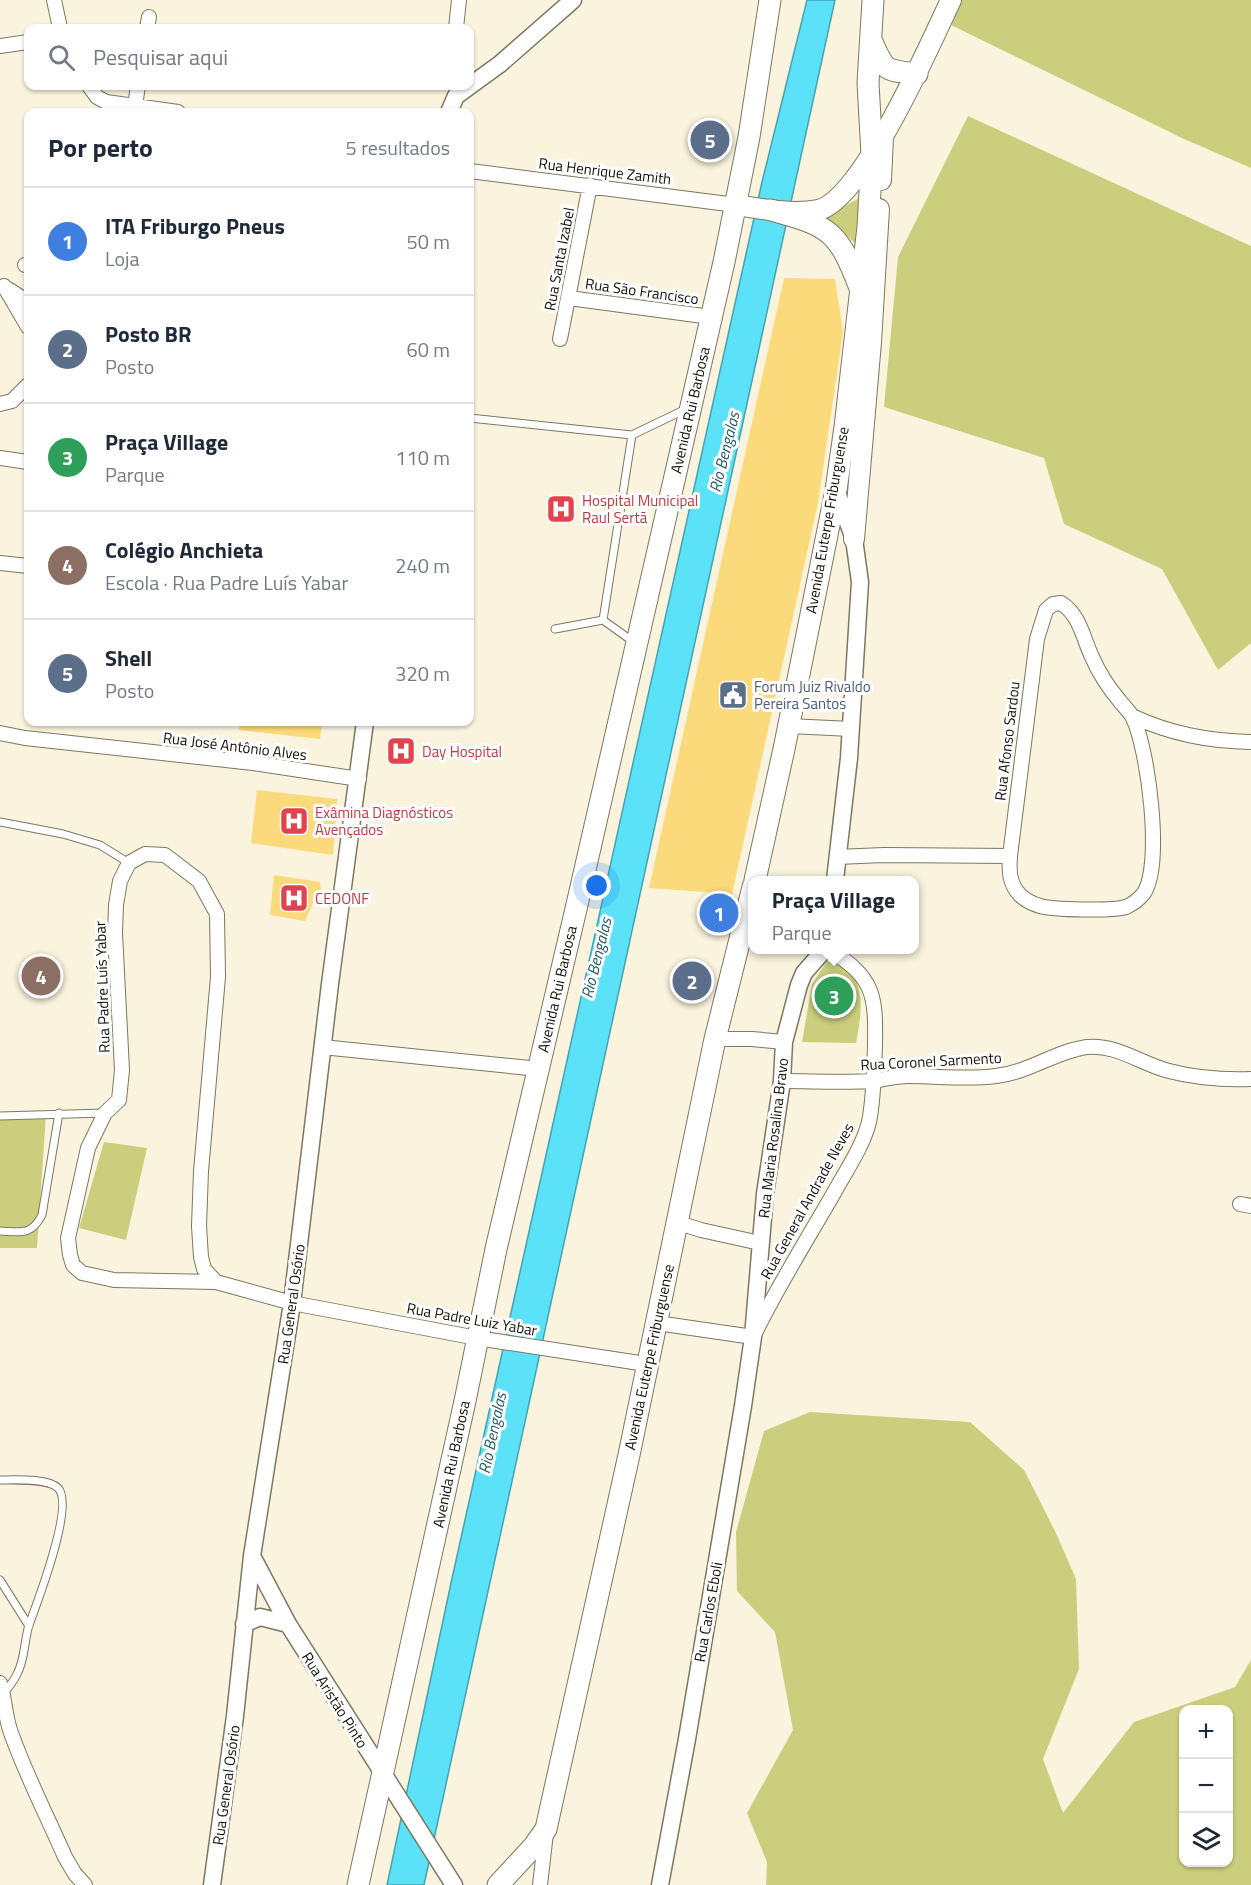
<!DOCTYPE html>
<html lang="pt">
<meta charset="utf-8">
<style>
:root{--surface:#fff;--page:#f2f2f3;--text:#1f2937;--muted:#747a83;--line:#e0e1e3;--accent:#1a73e8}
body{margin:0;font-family:"Titillium Web",sans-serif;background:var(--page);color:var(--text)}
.controls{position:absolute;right:18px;bottom:18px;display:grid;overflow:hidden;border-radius:12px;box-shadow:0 2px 4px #0004}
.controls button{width:54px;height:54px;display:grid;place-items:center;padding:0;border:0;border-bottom:2px solid var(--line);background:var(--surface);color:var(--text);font:30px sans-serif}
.you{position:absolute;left:597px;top:886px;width:21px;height:21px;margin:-15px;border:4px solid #fff;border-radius:50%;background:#1a73e8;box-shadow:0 0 0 9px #1a73e833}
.badge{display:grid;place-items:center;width:39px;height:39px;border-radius:50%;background:var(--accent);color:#fff;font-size:20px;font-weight:700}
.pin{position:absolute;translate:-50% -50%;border:3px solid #fff;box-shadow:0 2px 6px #0006}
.popup{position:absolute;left:748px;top:876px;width:171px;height:78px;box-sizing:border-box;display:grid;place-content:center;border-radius:12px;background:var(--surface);filter:drop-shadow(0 2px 4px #0005);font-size:20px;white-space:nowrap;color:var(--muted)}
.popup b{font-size:22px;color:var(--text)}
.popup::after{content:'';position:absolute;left:50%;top:100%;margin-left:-12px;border:12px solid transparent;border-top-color:var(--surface)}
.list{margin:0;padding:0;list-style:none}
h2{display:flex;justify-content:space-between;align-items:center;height:78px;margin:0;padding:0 24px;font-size:26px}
h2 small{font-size:20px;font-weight:400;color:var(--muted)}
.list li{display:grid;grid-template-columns:39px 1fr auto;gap:18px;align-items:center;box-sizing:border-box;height:108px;padding:0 24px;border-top:2px solid var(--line)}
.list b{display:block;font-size:22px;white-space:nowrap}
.list p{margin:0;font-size:20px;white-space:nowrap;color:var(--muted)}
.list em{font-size:20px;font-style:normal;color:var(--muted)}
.icon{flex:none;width:33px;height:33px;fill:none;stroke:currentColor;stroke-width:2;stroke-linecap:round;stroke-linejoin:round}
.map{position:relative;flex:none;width:1251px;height:1885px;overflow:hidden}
.search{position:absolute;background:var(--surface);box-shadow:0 2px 4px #0004;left:24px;top:24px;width:450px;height:66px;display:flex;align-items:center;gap:15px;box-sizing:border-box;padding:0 21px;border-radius:12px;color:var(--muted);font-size:22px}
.panel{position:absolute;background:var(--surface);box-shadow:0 2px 4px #0004;left:24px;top:108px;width:450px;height:618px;border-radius:12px}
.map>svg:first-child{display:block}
</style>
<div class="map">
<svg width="1251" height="1885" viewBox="0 0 1251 1885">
<rect width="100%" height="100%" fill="#faf3dd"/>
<path fill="#cbcf7d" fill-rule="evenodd" d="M961,0h290v168l-67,-29 -233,-114z
M968,116l283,130v397l-33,27 -56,-101 -98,-45 -20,-66 -160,-51 14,-150z
M859,198l-2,47 -31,-28z
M827,961c6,2 17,5 21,9 19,17 12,52 8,73l-54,-1 10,-58z
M46,1114l-9,134h-37v-128z
M104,1142l43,6 -21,92 -47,-12z
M810,1412l160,10 54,48 31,61 21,48 3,90 -36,90 20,54 71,-91 101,-35 16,-27v225h-485l1,-23 -20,-49 46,-83 -18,-98 -38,-41 -1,-59 28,-101zM1184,1710h44v152h-44z"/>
<path fill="#5be2f8" stroke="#45a3b0" stroke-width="1.5" d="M807,0h28l-411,1885h-37l64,-302 311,-1401z"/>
<path fill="#fada7b" d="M784,278l51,1 8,53 -25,171 -86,391 -83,-6z
M240,722h82l-2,17 -81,-9z
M257,790l80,9 -4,56 -82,-12z
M274,875l46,7 1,13 -7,6 -9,20 -35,-6z"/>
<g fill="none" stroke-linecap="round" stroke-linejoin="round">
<g stroke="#7d7763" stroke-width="9">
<path id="service" d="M470,418l162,17
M555,629l48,-9
M635,643l-32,-23 29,-185 54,-26
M0,822l63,12 37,11 29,18
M0,1116l105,-3
M0,1231c21,1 31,5 42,-16l17,-102
M0,1480c14,0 48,-2 58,8 17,17 -21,115 -29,137 -5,16 -4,35 -12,49 -3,7 -8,13 -13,19
M0,1580l29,46"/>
</g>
<g stroke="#7d7763" stroke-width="16">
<path id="minor" d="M54,0l6,28
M147,28l2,-11
M456,28l3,-28
M0,46l28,-4
M89,86l8,11 9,5 72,10
M134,112l4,-26
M470,171l266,34
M25,265h3
M4,286l24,41
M8,289l20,13
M569,298l142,19
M560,339l30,-154
M0,404l12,-3 16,-16
M0,458l28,4
M0,563l28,3
M1132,716c39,18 76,25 119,26
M789,726l62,3
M0,733l25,5 228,25 106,16
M837,857l47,-2 126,1 27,-217 9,-29 7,-6 8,-1c19,12 22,35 31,54 7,16 16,30 27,43 4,6 11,11 14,18 15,31 30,145 11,175 -4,5 -11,11 -18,14 -14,4 -72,3 -86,-1 -7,-2 -15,-6 -20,-11 -11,-11 -11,-25 -10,-39
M715,1039h37l32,3
M322,1047l217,22
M782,1081c30,0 61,2 91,0 12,-2 24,-5 36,-5 29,0 58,4 87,0 34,-4 60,-25 91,-29 30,-3 54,17 82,24 27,7 55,9 82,8
M1240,1204l11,2
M676,1222l25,8 59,13
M216,1282l-12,-13 -3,-12 -2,-31 2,-55 17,-194 -1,-63 -18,-33 -34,-26 -20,-1 -16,9 -9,18 -4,24 -1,28 7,137 -3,30 -14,13 -17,35 -20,90 2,17 3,10 9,8 32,7 102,2 76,21 185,35 169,26
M657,1323l96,14c24,-50 54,-97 82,-146 12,-22 28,-45 34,-69 5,-25 5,-53 6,-77 1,-50 -1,-67 -45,-95
M0,1683c5,16 5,34 11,50 15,42 36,83 54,124l10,17 10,11
M540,1885l6,-52"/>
</g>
<g stroke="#7d7763" stroke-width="19">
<path id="tertiary" d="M449,112l7,-16 44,-32 73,-64
M835,880l14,-122 11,-176 -6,-43 -18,-49
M252,1556l36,68 166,261
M244,1624l16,-7 28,7
M212,1885l23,-169 17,-160 40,-253 38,-319 35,-262
M660,1885l27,-146 56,-333 10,-69 12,-143 17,-113 2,-39 15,-57 5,-12 20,-23"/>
</g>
<g stroke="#7d7763" stroke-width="22">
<path id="secondary" d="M881,180l2,-42
M736,205c26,4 56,10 82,5 44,-9 113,-168 133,-210
M854,539l17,-197 8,-133"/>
</g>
<g stroke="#7d7763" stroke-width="23">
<path id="primary" d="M872,42c13,30 13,28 45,32
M771,210c58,16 67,20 89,78
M755,880l29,-131 52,-259 9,-63 23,-200 4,-72 -4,-72 5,-83
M358,1885l107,-484 31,-152 80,-340 148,-647 25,-125 21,-137
M498,1885l36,-39 12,-17 83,-374 86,-416 38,-152"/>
</g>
<use href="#service" stroke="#fff" stroke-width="7"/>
<use href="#minor" stroke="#fff" stroke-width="14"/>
<use href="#tertiary" stroke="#fff" stroke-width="16"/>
<use href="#secondary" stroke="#fff" stroke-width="20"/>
<use href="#primary" stroke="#fff" stroke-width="21"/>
</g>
<defs>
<g id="hospital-square" transform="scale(1.5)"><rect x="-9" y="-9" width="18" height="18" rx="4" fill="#e0444e" stroke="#fff"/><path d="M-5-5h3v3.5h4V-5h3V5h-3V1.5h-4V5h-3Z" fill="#fff"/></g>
<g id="civic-square" transform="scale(1.5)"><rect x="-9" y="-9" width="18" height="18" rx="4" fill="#5c6f8a" stroke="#fff"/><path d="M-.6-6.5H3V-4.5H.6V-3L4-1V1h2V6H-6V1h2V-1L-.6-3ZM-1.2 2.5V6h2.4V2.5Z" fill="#fff"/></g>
</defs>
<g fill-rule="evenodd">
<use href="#hospital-square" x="561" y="509"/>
<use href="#civic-square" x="733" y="695"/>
<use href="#hospital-square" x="401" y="751"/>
<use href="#hospital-square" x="294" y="821"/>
<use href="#hospital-square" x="294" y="898"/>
</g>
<g text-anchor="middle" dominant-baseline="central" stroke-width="6" stroke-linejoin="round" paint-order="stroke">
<g font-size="15" fill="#121008" stroke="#fff">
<text transform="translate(605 171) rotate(7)">Rua Henrique Zamith</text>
<text transform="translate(559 259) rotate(-79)">Rua Santa Izabel</text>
<text transform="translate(642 291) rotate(8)">Rua São Francisco</text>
<text transform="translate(690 410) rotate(-77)">Avenida Rui Barbosa</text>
<text transform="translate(827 520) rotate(-80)">Avenida Euterpe Friburguense</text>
<text transform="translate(1007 741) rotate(-83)">Rua Afonso Sardou</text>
<text transform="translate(235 746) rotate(7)">Rua José Antônio Alves</text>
<text transform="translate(102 987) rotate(-92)">Rua Padre Luís Yabar</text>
<text transform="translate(557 989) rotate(-77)">Avenida Rui Barbosa</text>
<text transform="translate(931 1061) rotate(-3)">Rua Coronel Sarmento</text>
<text transform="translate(773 1138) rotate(-83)">Rua Maria Rosalina Bravo</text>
<text transform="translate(807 1201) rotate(-61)">Rua General Andrade Neves</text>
<text transform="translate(291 1304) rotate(-82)">Rua General Osório</text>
<text transform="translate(472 1319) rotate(10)">Rua Padre Luiz Yabar</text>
<text transform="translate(649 1357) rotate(-78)">Avenida Euterpe Friburguense</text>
<text transform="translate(451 1464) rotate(-78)">Avenida Rui Barbosa</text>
<text transform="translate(708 1612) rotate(-80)">Rua Carlos Eboli</text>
<text transform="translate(335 1700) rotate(58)">Rua Aristão Pinto</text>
<text transform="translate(226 1785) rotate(-82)">Rua General Osório</text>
</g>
<g font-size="15" fill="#be3a42" stroke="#fff" text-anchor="start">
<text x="582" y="500">Hospital Municipal<tspan x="582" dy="17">Raul Sertã</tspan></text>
<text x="422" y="751">Day Hospital</text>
<text x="315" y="812">Exâmina Diagnósticos<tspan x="315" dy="17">Avençados</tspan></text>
<text x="315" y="898">CEDONF</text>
</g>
<g font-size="15" fill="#4e5e75" stroke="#fff" text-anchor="start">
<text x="754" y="686">Forum Juiz Rivaldo<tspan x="754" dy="17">Pereira Santos</tspan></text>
</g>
<g font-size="16" font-style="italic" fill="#235c65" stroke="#fff">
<text transform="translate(724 452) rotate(-76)">Rio Bengalas</text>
<text transform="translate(596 958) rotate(-76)">Rio Bengalas</text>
<text transform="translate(492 1433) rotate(-78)">Rio Bengalas</text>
</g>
</g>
</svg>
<div class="controls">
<button>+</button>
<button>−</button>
<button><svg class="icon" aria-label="layers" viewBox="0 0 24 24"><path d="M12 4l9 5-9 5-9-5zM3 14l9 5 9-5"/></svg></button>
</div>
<div class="you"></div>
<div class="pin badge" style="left:719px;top:913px;background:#3f7fe0">1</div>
<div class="pin badge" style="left:692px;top:981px;background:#5c6f8a">2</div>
<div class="pin badge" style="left:834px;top:996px;background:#2e9e5b">3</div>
<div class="popup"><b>Praça Village</b>Parque</div>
<div class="pin badge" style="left:41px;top:976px;background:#8d6e63">4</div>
<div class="pin badge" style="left:710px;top:140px;background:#5c6f8a">5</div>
<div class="search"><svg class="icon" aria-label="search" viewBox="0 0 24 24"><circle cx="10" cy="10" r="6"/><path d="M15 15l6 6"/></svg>Pesquisar aqui</div>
<section class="panel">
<h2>Por perto<small>5 resultados</small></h2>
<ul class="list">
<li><span class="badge" style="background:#3f7fe0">1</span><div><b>ITA Friburgo Pneus</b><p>Loja</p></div><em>50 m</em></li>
<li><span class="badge" style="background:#5c6f8a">2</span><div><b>Posto BR</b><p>Posto</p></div><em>60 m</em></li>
<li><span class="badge" style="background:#2e9e5b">3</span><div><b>Praça Village</b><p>Parque</p></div><em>110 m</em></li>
<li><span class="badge" style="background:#8d6e63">4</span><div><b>Colégio Anchieta</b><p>Escola · Rua Padre Luís Yabar</p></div><em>240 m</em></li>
<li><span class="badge" style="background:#5c6f8a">5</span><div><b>Shell</b><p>Posto</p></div><em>320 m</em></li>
</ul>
</section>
</div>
